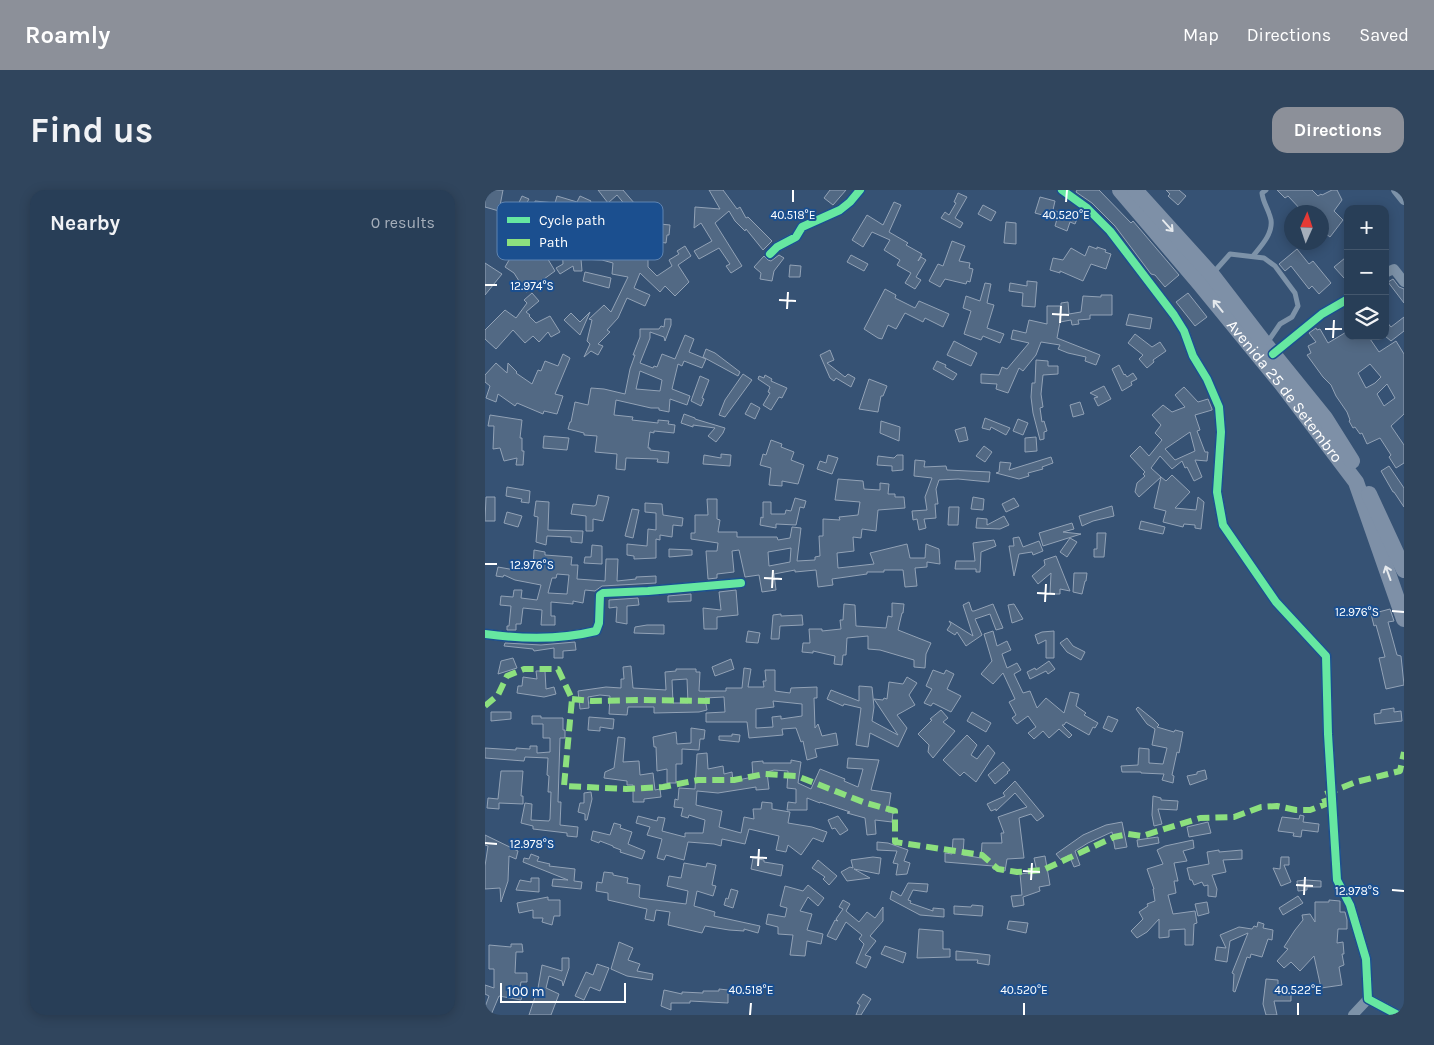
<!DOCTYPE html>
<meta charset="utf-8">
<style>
:root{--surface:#283e57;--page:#30455d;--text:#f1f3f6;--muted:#a5aeba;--line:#44576d;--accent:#8c9099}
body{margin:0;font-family:Karla,sans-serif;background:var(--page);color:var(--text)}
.controls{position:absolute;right:15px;top:15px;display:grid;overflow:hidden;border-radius:10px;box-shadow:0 2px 12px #0003}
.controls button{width:45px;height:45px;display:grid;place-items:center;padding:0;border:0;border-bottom:1px solid var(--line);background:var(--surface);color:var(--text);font:25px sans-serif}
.compass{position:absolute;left:799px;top:15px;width:45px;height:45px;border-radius:50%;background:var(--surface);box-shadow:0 2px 12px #0003;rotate:3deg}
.scale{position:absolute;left:15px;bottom:12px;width:126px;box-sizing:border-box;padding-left:5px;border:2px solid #fff;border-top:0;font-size:14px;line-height:18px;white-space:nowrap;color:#fff;-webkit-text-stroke:4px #1b4f8f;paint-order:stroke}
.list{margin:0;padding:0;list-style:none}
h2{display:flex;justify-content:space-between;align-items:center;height:65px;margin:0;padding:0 20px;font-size:21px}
h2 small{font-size:16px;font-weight:400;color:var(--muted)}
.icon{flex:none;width:28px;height:28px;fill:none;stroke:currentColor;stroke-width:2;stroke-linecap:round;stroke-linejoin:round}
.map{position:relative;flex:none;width:919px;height:825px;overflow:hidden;border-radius:15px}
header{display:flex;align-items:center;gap:30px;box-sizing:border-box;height:70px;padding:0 25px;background:var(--accent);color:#fff}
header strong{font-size:24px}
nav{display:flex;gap:28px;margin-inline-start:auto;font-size:18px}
.intro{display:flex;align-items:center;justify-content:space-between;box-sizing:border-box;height:120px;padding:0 30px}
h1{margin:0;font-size:35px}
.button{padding:12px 22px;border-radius:15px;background:var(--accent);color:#fff;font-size:18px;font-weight:700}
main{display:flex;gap:30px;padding:0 30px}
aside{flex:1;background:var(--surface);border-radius:15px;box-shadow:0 2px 12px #0003}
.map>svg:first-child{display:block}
</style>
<header>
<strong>Roamly</strong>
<nav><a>Map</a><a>Directions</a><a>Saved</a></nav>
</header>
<div class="intro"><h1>Find us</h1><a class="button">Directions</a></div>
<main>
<aside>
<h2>Nearby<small>0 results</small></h2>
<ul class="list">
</ul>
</aside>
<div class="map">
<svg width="919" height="825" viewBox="0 0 919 825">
<rect width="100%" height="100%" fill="#365274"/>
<path fill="#526984" stroke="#92a2b6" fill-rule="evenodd" d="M0,0h18l-4,21 -14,-4z
M113,0h25l12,14 1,4 -8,3 -2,-5 -9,-11 -9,8z
M224,0h14l14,19 3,-2 6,11 2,-1 24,24 -9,9 -17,-21 -1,2 -10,-10 -6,-10 -14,12 27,43 -11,7 -5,-7 4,-2 -11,-16 -20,11 -5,-8 18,-10 -11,-18 -7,5 1,-21 25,2z
M345,0h16l-13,15 -9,-7z
M592,0h22l32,33 2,-2 46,54 -14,12 -10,-12 -4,-1 -36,-48 -23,-23 -16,-11z
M681,0h13l7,6 -8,9 -10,-9 2,-2z
M792,0h35l6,6 3,-2 1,1 10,-5h5l5,10 -8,11 9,9 -13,17 -9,-7v-18h-18l-15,-16 -3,2z
M473,3l9,4 -12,21 8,5 -3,5 -19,-10 4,-6 4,3 7,-12 -2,-1z
M37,6l7,3 -19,33 13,2 14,-15 6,6 -10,11 11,11 10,-6 -1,-29 -19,-2 1,-9 20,2 2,-7 20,6 3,-6 11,5 -6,11 14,6 2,-3 28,13 5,-11 9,4 -4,8 21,3v-8l10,1 -1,10h-2l-1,8 -27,-4 -7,18 16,1v9l9,9 15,-10 -3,-6 10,-6 -2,-3 8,-5 6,10 -13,9 11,17 -14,14 -10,-10 -5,6 -20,-19 -6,15 16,7 -5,11 -18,-8 -9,20 -11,12 3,2 -12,12 5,2 -5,9 -7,-4 -7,6 6,-13 -3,-3 5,-21 -3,-1 15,-14 7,7 17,-35 -16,-3 1,-11 -11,-3 -21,-1 1,12h-8l-1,-5 -13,8 -4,-6 7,-4 -1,-19 -16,11 9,15 -11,8 -11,5 1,3 -8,5 -12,-19 -9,-6 7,-12 -14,-4 7,-27 9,-16 2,1zM100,31l38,17h-48z
M555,7l15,4 -2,9 24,9 -2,5 -5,-2 -3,9 -12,-5 2,-7 -22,-6z
M409,12l7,3 -12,27 19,11 -2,2 16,9 -4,7 3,-4 5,3 -10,17 5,3 -6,9 -10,-6 6,-10 -14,-8 3,-5 -16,-10 6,-10 -18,-8 -9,15 -11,-7 15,-25 16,10z
M498,15l13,7 -5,9 -13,-7z
M521,32l10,1v21l-12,-1z
M467,51l13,5 -6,15 11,2 -1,5 4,1 -3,13 -3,-1 -1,3 -21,-5 -5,8 -11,-6 9,-17 5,2z
M604,56l8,3v-2l9,3 -1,2 6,2 -5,15 -15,-5 -8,17 -23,-10v2l-10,-3 3,-12 10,2 8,-12 14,8z
M812,59l12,15 4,-3 18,22 -12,11 -7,-8 -3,3 -18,-23 -6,5 -6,-7z
M294,65l5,3 -10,13 -2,10 -12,-2 1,-6 -7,-6 10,-11 4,4 3,1z
M366,65l17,9 -4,7 -17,-9z
M860,68l3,4v13l-4,3 -10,-11z
M0,73l17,11 -17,21z
M305,75l11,1 -1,11h-11z
M100,82l26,6 -2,10 -26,-7z
M908,89l6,8 5,2v14l-16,-21z
M542,91l10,1 -2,25 -13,-1 1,-13 -14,-2 1,-8 17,3z
M500,93l6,1 -4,19 7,2 -7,23 17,6 -4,9 -17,-7 -2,4 -17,-6 7,-23 -8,-3 3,-12 14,5z
M400,99l11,6 -1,3 20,10 4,-7 30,13 -6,13 -18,-9 -2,4 -18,-9 -9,16 -8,-4 -6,14 -4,-1 -14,-9z
M47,103l7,8 -13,11 4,3 -1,1 7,7 14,-7 10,16 -9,5 -3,-5 -9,10 -6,-6 -8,7 -12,-13 -17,19 -11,-10v-9l20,-20 11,8 11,-15 -3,-3z
M703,103l19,24 -12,9 -19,-24z
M616,105h11v20h-22v4l-12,1 1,4 -7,1 -1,-5 -11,2 -3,16 43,17 -4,10 -11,-4 1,-4 -18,-4 -10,-4 2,-4 -19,-3 -5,13 -13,16 -4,-3 -11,25 -12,-4 1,-5 -16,-1v-9l18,1 3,-8 5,2 22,-26 -18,-4 2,-9 13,3 3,-13 18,4v-18h14v-3l7,-1 1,12 12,-2 2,-16 18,1z
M105,122l-10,23 -16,-15 7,-7 9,9z
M644,124l23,4 -2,11 -24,-4z
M919,127v14l-13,10 -6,-5v-16l6,7z
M180,129h6v6l-6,16 -1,-4 -14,-5v6l-10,25 13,5 1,-2 3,1 5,-13 13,5 10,-24 9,4 -5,13 17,7 -4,9 -18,-7 -2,5 -4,-2 -6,25 18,7 -3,9 -17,-6 -1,13 -10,-2v-2h-8l-35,-8 -2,15 19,2 -1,3 26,3v-3l11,1 -1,3 7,1 -1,8 -20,-2v2l-4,-1 -2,16h2v2l19,2 -1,11 -11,-1 1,-3 -32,-1 -1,12 -9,-1 1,-15 -22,-2 2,-16 -13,-1v-2l-16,-4 2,-7h1l4,-20 13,3 3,-17 13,1 21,5 5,-25 5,-14h-2l7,-18v-8h19l2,-3 3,1zM155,181l22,9 -2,11 -24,-2z
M831,138l1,2 3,-1 8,14 20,-12v5h20l11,16 17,-11 8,13v60l-13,12 13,19v18l-8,5 -7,-11 2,-2 -11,-17 -13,6 -5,-11 -2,1 -5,-7 -2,1 -4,-7 1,-1 -3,-8 -11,-16 -5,-11 -8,-8 -16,-22 4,-2 -3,-7 8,-4 -7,-9zM885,174l11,13 -6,6 -9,5 -8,-15zM902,194l8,14 -11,8 -7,-12z
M650,144l17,13 8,-5 6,9 -13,9 1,2 -7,6 -8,-9 4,-4 -15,-12z
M469,151l23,12 -6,13 -24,-11z
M221,159l9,4 25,19 -2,4 -35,-19z
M345,160l4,10 -7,3 18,14 3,-3 7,4 -4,9 -15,-9 -2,3 -4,-3 -10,-23z
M78,164l7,4 -15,36 8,2 -6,18 -13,-3 -1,3 -26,-11 -2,3 -17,-12 -2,8 -10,-4 4,-12 -5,-4v-7l11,-12 11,10 1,-10 9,9 -1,1 16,11 6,-14 3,1 4,-10 13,5z
M551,170l12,1v5h10v8l-15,1 -2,19 2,13 -3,1 2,14 2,-1 3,10 -3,1v7l-4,1 -7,-27 -2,-16 1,-14h3z
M452,171l9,4 -1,2 12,7 -4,6 -20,-11z
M634,175l5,10 1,-1 2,3 6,-4 4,6 -6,3 1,3 -10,6 -10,-22z
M258,184l9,6 -27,37 -6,-2 6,-15z
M280,185l7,4 -1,2 16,7 -5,10 -3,-1 -8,13 -8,-5 7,-12 -2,-1 2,-5 -12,-8 1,-3 5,2z
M215,186l9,4 -7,18 2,1 -3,7 -10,-5z
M384,189l18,7 -4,10h-2l-3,16 -19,-3z
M619,196l7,13 -13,7 -4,-8 4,-1 -8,-4z
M699,197l14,15 10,-3 4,10v1l-17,5 5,15 -3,1 8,21h3l-1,9 -12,-1 7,17 -8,4 -7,-14 -2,1 -3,-7 -10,8 -12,-13 -9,12 10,9 -22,20 -4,-5 2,-9 8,-7 -2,-2 2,-2 -15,-16 10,-10 9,10 13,-16 -7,-7 6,-8 -9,-10 11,-10 9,7 13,-5 -10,-12zM705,242l5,19 -20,9 -10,-11z
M595,212l4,12 -11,3 -3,-12z
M266,213l9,5 -5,11 -10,-5z
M199,224l11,4v1l30,9 -2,5 -7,9 -8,-6 7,-8 -22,-3v2l-12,-4z
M5,225l32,5 -2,18h2v13h2l-1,14h-7l1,-7 -13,3 -4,-13 -7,1 1,-23h-6z
M500,228l25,10 -4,7 -15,-8 -1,3 -8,-2z
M533,229l10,4 -5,12 -10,-4z
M396,231l19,6 -1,14 -19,-8z
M480,237l3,13 -9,2 -4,-12z
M59,246l25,2 -2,12 -24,-2z
M551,247l1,14 -12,1v-14z
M286,250l11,4 -1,3 13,5 -3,8 13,5 -6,19 -16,-3v5l-13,-1 2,-17 -11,-3 3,-11 3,1z
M499,256l8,6 -7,10 -9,-6z
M236,264l10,1 -1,11 -27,-2 1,-9 17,3z
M343,265l10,3 -6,16 -15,-5 3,-8 6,2z
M412,265h6v15l-11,1v-5l-15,-1 1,-9 16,2z
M566,267l2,6 -11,4 1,2 -15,4 1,3 -10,3 -23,-6 3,-1 1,-10 11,1 -2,7z
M430,270l10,1 -1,6 22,-1 1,4 43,2 -1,10 -31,-3 -19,1 -3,9 2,15h-3l1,14 -12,1 2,9 -7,2 -2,-11 -4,1 -1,-9 15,-1 -2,-13 7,-19 -18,-2z
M904,276l15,22v19l-10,-15h-1l-12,-21z
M687,285l18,17 -15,16 21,2 2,-13 6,5 -3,27 -6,-1v-3l-11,-1 -1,3 -20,-5 3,-11 -12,-3 7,-31 5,4z
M353,289l25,2 1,8 16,1v-7l9,1 -1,10h7v3h9l1,11 -27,2 -2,21 -14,-2 -1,9 -8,-1 1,14 -17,2 1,15 36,-4 -4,-11 37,-9 3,14h15l1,-14 13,5 1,15 -13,-2v5l-12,1 2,18 -12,1 -2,-17h-19v2h-17v2l-35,5 1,6 -15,2 -2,-17 -21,2v-2l-21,4 2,16 -14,2 -3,-17 -14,2 -6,-27 -7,1 2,21 -17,2v4l-9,1 -2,-28h11l1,-8 -27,-4v-6h4v-18h13l-1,-16h10v20l3,1 -2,12h19v5h40l1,3 12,-2 2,-11 9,1 -4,33 18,-1v-3l5,-1 -1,-20h4v-17l17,1 -1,-3 19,-2 2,-13 -25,-2zM306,358l-1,14 -21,4 -1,-14z
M22,297l23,4 -1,12 -8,-1 1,-3 -16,-3z
M113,305l11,2 -6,24 -10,-2v12h-7v-15l-15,-2 2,-10 21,2 2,-1z
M1,307h9v24h-10z
M488,307l11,2 -1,11 -12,-1z
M310,308l11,3 -2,7 -4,-1 -4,18 -20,-1v4l-16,-3 1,-8 2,1v-16h8v12h14l1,-4 5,1z
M529,308l5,8 -13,6 -4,-8z
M51,311l13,1 -1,28 35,1 -1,12 -11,-1v-5h-1l-23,-1 -1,9 -10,-3 2,-25 -4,-1z
M160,313l17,1 1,11 20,3 -1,8 -9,-1 -1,12 -12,-2v5l-4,-1v19l-22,1v-3l-7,-1v-11l20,2 1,-17 8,1v-17l-11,-1z
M627,316l2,10 -21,5 -11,5 -3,-10z
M464,317h10l-1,18h-10z
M147,319l7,1 -6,28 -8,-2z
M22,322l15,4 -4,11 -14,-4z
M519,326l5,9 -9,4 -24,-1 1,-10 10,1v6z
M656,331l24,6 -2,7 -24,-5z
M587,333l2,6 -11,3 18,2 -38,12 -4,-13z
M612,343h9l-2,24h-10v-8h3z
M534,347l4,10 16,-6 4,10 -10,4 -1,-3 -13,2 -5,22 -5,-30h5l-1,-8z
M585,348l7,4 -10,15 -7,-5z
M509,350l2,6 -15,6 -1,20h-4v-3h-21l1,-8h19l-2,-18z
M107,355l10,1v18l-18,-1 1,-6h6z
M184,359l23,1v5l-23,2z
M49,360l11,2v3l27,2 -1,8h7l-1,14 28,2 1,-22h12l-1,22 19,-2v-2l20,-1v7l-54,3 -7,5 -10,-1 -2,13 -10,-2v3l-22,-2v14h4v9h-14l1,-15 -19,-2 -2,16h-5v6h-9v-4h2l2,-20 -11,-1 1,-9 12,1 1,-7h8l-1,8 16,2 4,-15 -26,-5 -11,-5 -1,2 -7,-1 2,-9 17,3v-2l18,2zM72,384l12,1 -2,19 -19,-1 4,-15h4z
M571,366l14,35 -10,-2v5h-10l1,-21 -13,11 -6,-8 13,-11 -1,-5z
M589,383h13l-1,8h-1l-3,13 -9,-2z
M251,400l2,25 -21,2v12h-13l-1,-21 18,2 -2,-18z
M206,404v7l-23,1v-6z
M153,408l1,7 -12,1v18l-11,-2 1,-15 -8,1v-8z
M484,412l3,9h2l19,-7 10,24 -7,2 -6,-16 -15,5 7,16 -16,11 -9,-14 -2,3 -8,-5 4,-6 -2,-3 24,15 -10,-31z
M407,413l12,1 -1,9h-1l-4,17 33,13 -5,11 -1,14 -11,-1v-7l-34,-10 -12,-1v-13l-21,2 -1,17h-3l-1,10 -8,-1 1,-8 -22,-5v2l-11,-1 1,-9h7l-1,-14h13v2l19,-2 -1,-9h3l1,-16 11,1 1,21 30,2 2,-12 4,1z
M529,414l9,15 -11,4 -4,-18z
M905,419l4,12 -6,1 9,33 4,1 3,29 -18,4 -7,-31 6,-1 -9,-32 -2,1 -3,-12z
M296,424v2l21,-1 1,10 -23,1 -1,13h-8l2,-24z
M162,435h17v9l-30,-1 1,-6z
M263,441l12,2 -2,10 -12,-1z
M508,441l4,15 10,-5 4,9 -9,4 5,14 10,-5 4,7 -7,4 9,19 7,-2 7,17 9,-10 18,15 6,-21 9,2 -3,12 10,7 -2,2 14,8 -3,5 -2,-1 -4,8 -23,-13 -2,3h-2l10,10 -3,3 -10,-9 -10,9 -6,-7 -9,8 -6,-6 8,-6 -8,-11 -11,8 -5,-6 4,-3 -7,-13 6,-3 -12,-26 -10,11 -12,-10 11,-13 -8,-27z
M569,441v27h-8v-18l-8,4 -3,-9 7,-3z
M582,448l6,8 12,6 -4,8 -14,-8 -7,-9z
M90,452l1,8 -13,1v7h-9v-10l-20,3 -1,-2 -29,-3 1,-3 36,2z
M28,468l4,10 -19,6 3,-13z
M246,469l3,10 -19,7 -3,-9z
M564,471l6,8 -7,5 -2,-3 -16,8 -3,-7 8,-4 1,2z
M146,476l2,22 33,2 -1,-18 11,-1v-2h20v3h4l-1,19h27v-3h16l2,-20 7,1 -3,18h16l-1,-6h3l-1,-11h10v21l15,2 1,-5 26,-1v11h-3l1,30 3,-4 4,12 14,-3 2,12 -23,4 2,8 -10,3 -4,-19 -2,1 -5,-14 -14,1 1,6 -34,3 -2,-16h-41v-9l19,-1 -1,-15 -19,1 2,12 -8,2 -45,1v-6h-26l-1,8 -18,-1 1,-18 -10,-1 -12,2 1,11 -9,1 -2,-18 28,-4 15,1v-9h3l-1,-12zM202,489l1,24h-15l-1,-23zM288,511l29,3v12l-21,3v-3l-9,1 1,10 -17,1v-19l18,-2z
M448,480l11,4 2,-4 8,4 -7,15 14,7 -10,16 -18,-9 -2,3 -7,-3 8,-14 -6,-3z
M51,481h9l1,18 8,-2 2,7 -12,3 -27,-4 1,-7h4l1,-9 14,2z
M422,487l10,6 -8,12 6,10 -18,10 10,13 -9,19 -28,-14 -2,14 -12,-2 5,-37 -17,-4 -1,2 -16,-7 4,-9 28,11v-15l13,1 2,20 -2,14 26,14 -24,-36 9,1 1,-2 3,1 2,-17 14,2z
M653,517l16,13 5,5 -2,2 17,5 1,-2 8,2 -4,21 -2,-1 -5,23 2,1 -1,7 -11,-3 2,-6 -23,-1v-1h-19l-1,-6 17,-1 1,-17 10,1v14l14,1 4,-16 -15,-3 3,-16 -8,-5 -11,-15z
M909,518v4l7,-1 1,10 -27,3 -1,-10 7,-1v-3z
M456,520l7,8 -5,4 12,9 -22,27 -5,-6 1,-7 -11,-11 14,-14 -2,-1z
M6,522h20v7l-20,2z
M487,522l19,11 -5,9 -19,-11z
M47,526h9v2h22v12h2v8h-5l-2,64h3l-1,23 18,2 -1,10 -10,-1v-3l-34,-4v-3l-12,-3 4,-20 7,1 -1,16 18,1 1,-2 1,-27h-3l1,-16 -2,-1 1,-17 -23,-1 -1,4 -39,-3v-10l31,2v-2l14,1v-3h7v7l13,-1v-14h-7v-14h-11z
M623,526l10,4 -6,12 -9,-4z
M104,527l25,2 -1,10 -13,-2v4l-12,-1z
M206,538l14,2 -1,9h-4l-1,11 -17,-1v15h-6v19h-9v-14l-10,2 -1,-24h-2l-1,-10 23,-5 1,12 14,-1z
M247,544l8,1 -1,7 -20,-2v-4h13z
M482,545l10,10 -6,10 6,4 11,-14 7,8 -19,29 -12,-10 -4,4 -17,-16z
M133,547l7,1 -2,24 16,-1 1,14 13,-2 2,17 5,-1 1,8 -17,2v3h-11v-17h-6v-4l-23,-3 1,-6 9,-4z
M222,563l1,16 15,-3 1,8 8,-2 1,9 20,-4 -1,-15 11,-1v2h28v-3l10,2 -3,21 13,6 9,-20 25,10 -1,2 14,6 5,-18 -16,-1 1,-10 31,2 -8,30 20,3 -3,19h5l-1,10 -17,-2 1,14 -9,1 -2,-17 -18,-5 3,-1 -30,-10v1l-13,-5v12h-20l1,-8 8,1v-14l-9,-1 1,-17 -14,-1 -7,2 2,17 -13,1v-3l-38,6 -21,-2 -1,14 26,6 -3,16 22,6 3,-16 10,2 -1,-10h8l1,-7 10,1v6l18,3 -2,11 24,4 15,5 -4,10 -10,-4 -12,17 -13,-10 -2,7 -10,-2 3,-14 -30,-7 -4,15 -23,-5 -1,7 -7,-2 -26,-2 -4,18 -18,-5 -2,5 -7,-2 5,-19 -15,-4 3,-8 -14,-4 2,-7 19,5 1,-4 7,1 -3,13 23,6v-4h18l2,-13 -16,-5 -1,3 -7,-2 2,-8 -9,-1 1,-8 3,1 1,-12 16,1 2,-35z
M518,572l7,8 -3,2 1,1 -13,11 -7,-9z
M720,580l2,9 -17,6 -3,-9 10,-2v-2z
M16,581h22l-2,25h2v8l-24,-1v6l-12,-1 1,-10 10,1z
M530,591l29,35 -7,5 -6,-7 -12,4 5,40 -17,1 -2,12 -12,-2v-3l-48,-4v-9l7,1 1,-15h11l-1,16 18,3 1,-15h20l-1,-10h3l-6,-16 29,-10 -12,-14 -19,18v-2l-5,2 -4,-7 18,-8 -2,-3z
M106,602l1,7 -5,21h-2v-6l-7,-2 2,-9h4v-10z
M668,606l8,2v2l17,1 -1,9 -19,-1 4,15 -8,2 -2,-11z
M815,625l4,1 -1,6 16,2 -1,8 -16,-2 -1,7 -8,-1 1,-3 -16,-2 4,-14 17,2z
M353,626l10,14 -8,5 -5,-7 -3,1 -4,-9z
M637,632l5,25 -12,2 -3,-17 -24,11 -13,8 5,14 -6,2 -5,-12 -8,5 -5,-6 27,-19 23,-10z
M723,632l3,11 -22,4 -2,-10z
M129,633l7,2 -1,3 12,4 -4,12 17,7 -3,8 -22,-7 1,-2 -8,-3v-1l-13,-5 -1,2 -8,-3 2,-9 17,4z
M0,645l33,16 -2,8 -7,-3 -1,25 -7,21 -1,-14 -15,1v-23l3,-20 -3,-1z
M673,647l1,6 -21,4 -1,-7z
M708,650l1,8 -11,3 4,10 -13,2 4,18h-4l2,12 -8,2 5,19 22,-3 2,12 -3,1 -1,21h-8v-16l-16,1v7l-10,1v-19l-12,13 -10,6 -6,-7 12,-12 -4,-7 9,-6 -1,-2 8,-3 -2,-12h1l-7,-20 16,-5 -6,-14 8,-4z
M392,652l11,1 20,7 -4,11 6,2 -3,11 -11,1 2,-11 -5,-1 4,-12 -20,-1z
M734,660v2l23,-2v9l-19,1 3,12 -14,3 5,14 -1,8 -8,-1v-11l-4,1 -2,-4 -8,3 -2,-5h-2l-3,-12 22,-4 -2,-12z
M46,664l8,3 -2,4 13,3 -1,2 26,3 -1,12 8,1 -1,7 -29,-3 1,-7 15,1 -45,-18 1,-4 5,1z
M560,666l5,29 -11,2 1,4 -17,6 1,8 -11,2 -2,-11 11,-1 -2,-21 17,-2 -3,-14z
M388,667l8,1 -2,16 -25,-5 16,9 -23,3 -6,-9 9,-5 3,1 -2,-8z
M796,667h8v8h-5l7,17 -10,4 -8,-18 7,1z
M268,668l11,2v2l19,3 -2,11 -30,-7z
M333,670l19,16 -8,9 -6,-6 2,-2 -13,-9z
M199,673l22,4 1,-4 9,2 -4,20 4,1 -3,10 -16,-5 -3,15 21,6 -1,4 46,10 -2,7 -14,-4v2l-15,-1 -24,-4 -3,7 -34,-8 2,-13 -14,-2 -2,11 -9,-2 2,-10 -39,-9v-7l-12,-2 1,-9 5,1 2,-11 9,1v2l15,3 -1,5 13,2 -1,12 1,1 46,6 2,-13 -21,-5 2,-10 12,2z
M46,688h8v14l-23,-2 4,-10 11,2z
M821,690l15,1v6h-14v3l-9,1 -1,-10z
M423,693l20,1 -1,8 -14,-2 -5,10 3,1 -1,2 23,8v-3l11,1v8l-24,-2 -30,-16 2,-8 9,5z
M323,695l16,13 -6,8 -10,-9 -8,14 12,3 -5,16 16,4 -2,10 -14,-3 -2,15 -15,-1 3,-20 -15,-1v-7l-12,-3 2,-10 17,3 2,-9 -7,-2 5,-20 18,5z
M246,699l7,2 -5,17 -9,-3 2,-7 2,1z
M813,706l5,7 -20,12 -4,-7z
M63,707v3h12v16h-6l-2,9 -10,-3 1,-4h-10v-8l-14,3 -2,-10z
M358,710l7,4 -4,7 13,11 8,-10 8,6 8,-11v14l-13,15 6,5 -11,14 6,2 -5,11 -10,-5 8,-19 -5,-5 3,-4 -16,-13 -10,18 -9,-4 8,-16 3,1 -2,-2 7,-10 -4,-2z
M844,710l11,1v11h5l2,8v9h-9l-1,14 6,-1 1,12h-2l2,11 -5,2 3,18 -21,3 -7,-32 -14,15 -9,-9 -7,6 -7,-7 11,-12 -4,-2 11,-17 8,-10 -1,-5 8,-1 5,8v-20h14z
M722,712l2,11 -11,3 -3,-12z
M487,715l11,1 -1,10 -28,-2v-8l17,1z
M524,731l19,2 -2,10 -19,-4z
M773,732l6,2 -1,4 10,2 -1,10 -4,-1 -6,18 -11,-3 -1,4 -3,-1 -12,35 -2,-1 1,-17 -2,-1 16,-40 -18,8 -3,21 -12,-2 2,-13 9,1 -6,-13 19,-8 13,2 2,-3 3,1z
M434,739l24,2v18h7v8l-33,1z
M134,752l14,6 -5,12 12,4 -3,7 16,3 -1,6 -25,-4 -16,-7z
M26,754h11l1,8h-7l-1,21h12v9h-6l-2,11 4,1 -2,6 -22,-4 -8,19h-6v-8l4,-11 -4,-2v-9l9,3v-19h-5v-24l22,2z
M400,756l21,7 -3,10 -22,-9z
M471,761l34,4 -1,10 -12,-2 1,-3h-22z
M77,768h7v10l-6,18 -1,-5 -13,-5 -3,12 13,6 -8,21h-22l9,-27 4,-23 20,6z
M112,774l12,4 -9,23 -10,-4 -6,13 -9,-4 11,-24 7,3z
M781,789l12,1v11l13,1v9h-17l3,14h-11l-3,-11z
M234,799l9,1v13l-38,-2v2h-19v7l-10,-4 3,-16 18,4v-2l21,1v-2h16z
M378,804l8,5 -10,16h-5l4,-10 -3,-2z"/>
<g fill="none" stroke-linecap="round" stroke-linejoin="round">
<path stroke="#7d92a8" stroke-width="5" d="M768,66c8,-10 20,-22 18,-36 -2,-10 -8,-17 -9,-27l4,-3
M729,82l16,-18 34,4 11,8 20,27 3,13 -6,11 -12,7 -13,19"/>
<path stroke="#7d92a8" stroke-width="10" d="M577,0l25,18 23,23 64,84 10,16 9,25 14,23 12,28 2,25 -4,60 6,33 53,77 50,54 2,78 9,146 13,25 16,54 2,40 30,16
M911,0l8,10
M285,64l7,-7 19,-10 6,-10 38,-17 10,-8 10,-12
M900,83l9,-4 10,13
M788,164l49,-40 26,-15
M0,444c37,5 75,6 111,-3l3,-8 1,-28 3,-2 45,-2 93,-8
M868,825l15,-16"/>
<g stroke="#7e90a7" stroke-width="16">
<path id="s1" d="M635,0l80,94 81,99 75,99 48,137"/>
<path d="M650,0l77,85 54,70 59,73 27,43"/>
<path d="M884,304l35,76"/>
</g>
<path stroke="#8de07e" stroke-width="6" stroke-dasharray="12 6" stroke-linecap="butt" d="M87,509l20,2 50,-1 68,1
M0,516l13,-11 9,-19 17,-7h34l14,30 -8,87 62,3 37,-2 35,-7h36l30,-6 33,2 66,26 32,9v31l87,13 16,14 19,3 26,-2 71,-33 14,-3 14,2 58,-18 34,-1 27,-10 16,-1 19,4h14l16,-6 -3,-9 33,-13 44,-11 4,-19"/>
<g stroke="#1b4f8f" stroke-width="11">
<path id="cycleway" d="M577,0l25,18 23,23 64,84 10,16 9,25 14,23 12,28 2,25 -4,60 6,33 53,77 50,54 2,78 9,146 13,25 16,54 2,40 30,16
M285,64l7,-7 19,-10 6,-10 38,-17 10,-8 10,-12
M788,164l49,-40 26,-15
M0,444c37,5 75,6 111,-3l3,-8 1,-28 3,-2 45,-2 93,-8"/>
</g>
<use href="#cycleway" stroke="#66e7a1" stroke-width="8"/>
</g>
<defs><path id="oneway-shaft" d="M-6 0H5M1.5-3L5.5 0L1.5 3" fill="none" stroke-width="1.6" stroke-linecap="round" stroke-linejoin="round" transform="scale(1.25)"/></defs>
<g stroke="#e5e9ed">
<use href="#oneway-shaft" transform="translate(683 36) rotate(48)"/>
<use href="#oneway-shaft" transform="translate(733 116) rotate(-129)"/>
<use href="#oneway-shaft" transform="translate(903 383) rotate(-110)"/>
</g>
<path fill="none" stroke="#fff" stroke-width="2" d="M308,12v-12M581,12l1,-12M0,95h12M294,110l17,1M302,119l1,-17M567,124l17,1M575,133l1,-17M840,139h17M848,148l1,-18M0,374h12M279,388l18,1M287,398l1,-18M552,403l18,1M560,412l1,-18M907,421l12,1M0,653l12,1M265,667l17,1M273,676l1,-17M538,681l17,1M546,690l1,-17M811,695l17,1M907,700l12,1M819,705l1,-18M265,825l1,-12M539,825v-12M813,825v-12"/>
<g text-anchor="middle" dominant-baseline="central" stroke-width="4" stroke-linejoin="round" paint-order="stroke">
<g font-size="16" fill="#fff" stroke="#1b4f8f">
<text stroke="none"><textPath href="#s1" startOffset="260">Avenida 25 de Setembro</textPath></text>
</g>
</g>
<rect x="12" y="12" width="166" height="58" rx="8" fill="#1b4f8f" stroke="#5f84b1" stroke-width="1"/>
<rect x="22" y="27" width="23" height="6" fill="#66e7a1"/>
<rect x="22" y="49" width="23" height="7" fill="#8de07e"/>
<g font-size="14" fill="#fff">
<text x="54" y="35">Cycle path</text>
<text x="54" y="57">Path</text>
</g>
<g font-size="12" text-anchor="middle" fill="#fff" stroke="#1b4f8f" stroke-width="4" stroke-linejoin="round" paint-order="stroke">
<text x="308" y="29">40.518°E</text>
<text x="581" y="29">40.520°E</text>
<text x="47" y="100">12.974°S</text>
<text x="47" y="379">12.976°S</text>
<text x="872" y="426">12.976°S</text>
<text x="47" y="658">12.978°S</text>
<text x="872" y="705">12.978°S</text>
<text x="266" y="804">40.518°E</text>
<text x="539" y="804">40.520°E</text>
<text x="813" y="804">40.522°E</text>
</g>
</svg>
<div class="controls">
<button>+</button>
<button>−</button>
<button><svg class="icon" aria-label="layers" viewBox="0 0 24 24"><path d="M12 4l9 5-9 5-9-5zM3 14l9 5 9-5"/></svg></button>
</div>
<svg class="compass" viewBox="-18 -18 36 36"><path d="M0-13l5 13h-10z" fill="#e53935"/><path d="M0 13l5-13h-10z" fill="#a5aeba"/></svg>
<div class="scale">100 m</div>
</div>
</main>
